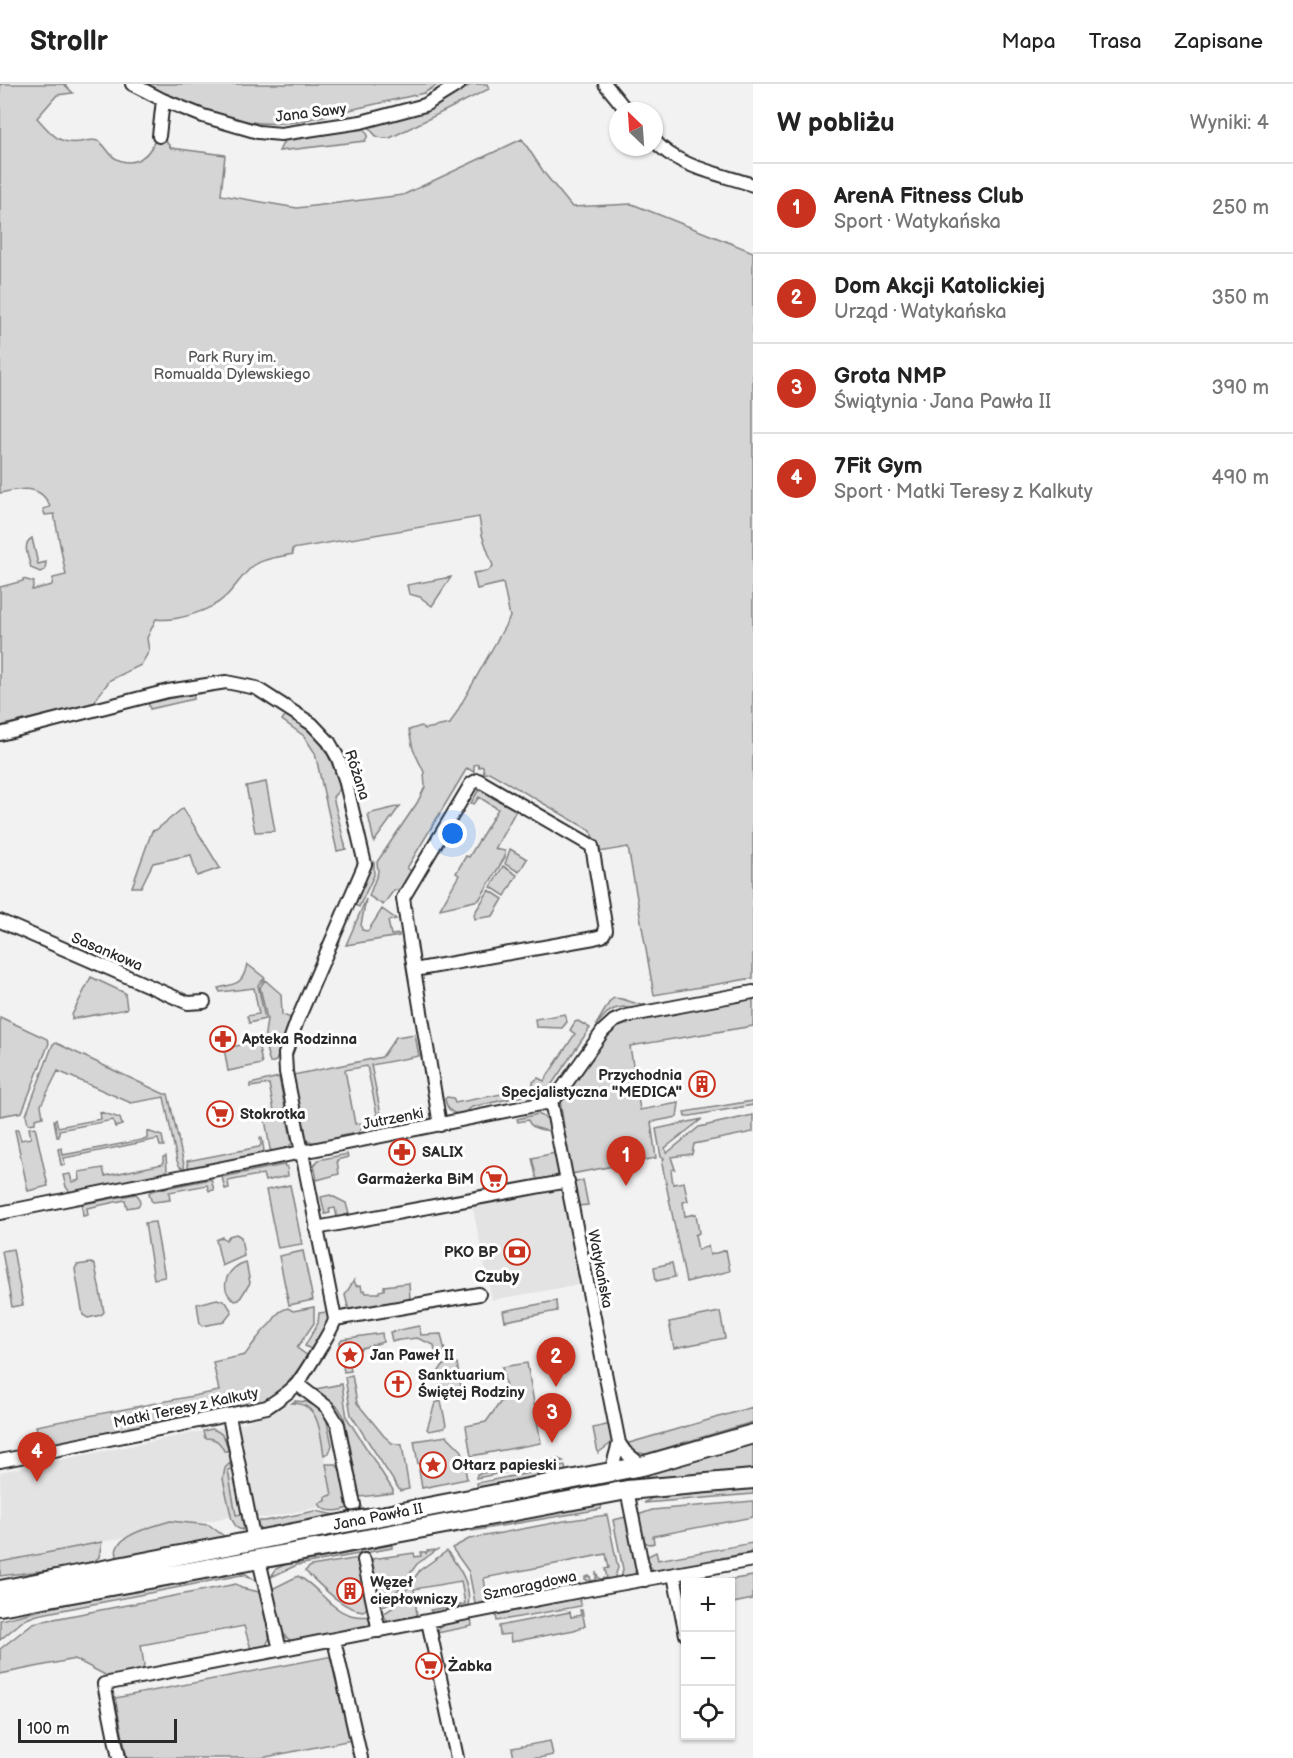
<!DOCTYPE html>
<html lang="pl">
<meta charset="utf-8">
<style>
:root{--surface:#fff;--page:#f6f6f6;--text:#222;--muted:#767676;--line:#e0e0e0;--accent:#c8321e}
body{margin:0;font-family:"Balsamiq Sans",sans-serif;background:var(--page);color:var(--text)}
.controls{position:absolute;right:18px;bottom:18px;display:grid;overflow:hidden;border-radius:0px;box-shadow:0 2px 4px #0004}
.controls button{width:54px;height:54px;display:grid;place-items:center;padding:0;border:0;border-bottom:2px solid var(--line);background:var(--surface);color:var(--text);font:30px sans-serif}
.compass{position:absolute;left:609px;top:18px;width:54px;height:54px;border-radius:50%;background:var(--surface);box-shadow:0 2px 4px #0004;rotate:335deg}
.scale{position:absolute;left:18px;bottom:15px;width:159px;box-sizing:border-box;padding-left:6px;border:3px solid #2b2b2b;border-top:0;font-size:16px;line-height:21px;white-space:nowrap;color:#2b2b2b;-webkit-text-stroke:4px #fff;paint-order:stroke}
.you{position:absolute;left:453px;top:750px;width:21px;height:21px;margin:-15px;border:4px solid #fff;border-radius:50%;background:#1a73e8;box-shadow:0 0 0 9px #1a73e833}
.badge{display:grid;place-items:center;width:39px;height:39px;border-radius:50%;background:var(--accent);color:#fff;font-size:20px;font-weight:700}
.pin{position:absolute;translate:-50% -50px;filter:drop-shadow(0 2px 3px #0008)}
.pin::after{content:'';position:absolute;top:32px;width:21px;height:18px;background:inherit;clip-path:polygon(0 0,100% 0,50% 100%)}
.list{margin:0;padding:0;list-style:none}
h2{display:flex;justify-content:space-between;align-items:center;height:78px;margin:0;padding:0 24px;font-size:26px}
h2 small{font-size:20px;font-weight:400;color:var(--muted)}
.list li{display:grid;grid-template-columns:39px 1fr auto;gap:18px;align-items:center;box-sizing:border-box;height:90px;padding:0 24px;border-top:2px solid var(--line)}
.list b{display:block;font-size:22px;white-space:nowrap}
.list p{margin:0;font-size:20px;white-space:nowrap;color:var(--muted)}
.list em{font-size:20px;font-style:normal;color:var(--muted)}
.icon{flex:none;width:33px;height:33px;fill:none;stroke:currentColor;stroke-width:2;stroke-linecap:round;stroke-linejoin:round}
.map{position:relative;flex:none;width:753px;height:1674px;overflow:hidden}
header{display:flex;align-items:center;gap:36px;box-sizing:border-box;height:84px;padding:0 30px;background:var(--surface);border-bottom:2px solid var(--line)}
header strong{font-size:28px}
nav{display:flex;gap:33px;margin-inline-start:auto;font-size:21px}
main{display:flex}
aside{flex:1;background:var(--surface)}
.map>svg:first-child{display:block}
</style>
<header>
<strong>Strollr</strong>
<nav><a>Mapa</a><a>Trasa</a><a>Zapisane</a></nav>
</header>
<main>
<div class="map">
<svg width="753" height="1674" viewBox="0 0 753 1674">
<rect width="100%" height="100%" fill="#f2f2f2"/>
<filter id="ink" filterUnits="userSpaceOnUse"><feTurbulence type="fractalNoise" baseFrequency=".0167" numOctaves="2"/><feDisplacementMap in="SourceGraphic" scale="12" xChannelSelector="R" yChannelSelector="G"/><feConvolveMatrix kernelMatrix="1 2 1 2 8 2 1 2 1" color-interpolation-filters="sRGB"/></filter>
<g filter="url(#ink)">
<path fill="#e3e3e3" d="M566,1103l17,97 -91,16 -20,-95z
M296,1319l11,3 6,6 4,8 17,84 -68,14 -32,-2 -234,46v-90l244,-49 42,-19z"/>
<path fill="#d5d5d5" stroke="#808080" stroke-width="1.5" d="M0,0h64l9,9 -16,2 -20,23c13,14 21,27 43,24 6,-1 12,-3 18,-1 8,4 10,13 17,17 19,11 37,-3 41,-23l6,1 9,12 54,7 -4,40 76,13 106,-13 119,-56 23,35 27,33 60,-3 121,48v726l-99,17 -26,-148 -29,5 -1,-9 -5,-5 -2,-7 -102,-59 -5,2 -1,-8 -4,1 -1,-3 -4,1v7l-7,-4 -60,100 7,5 -11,16 -9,1 -11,15 -14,-9 9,-24 -1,-10 40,-59 8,-16 -1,-15 -11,-23 -4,-19 12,-4 4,3 25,-5 60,-107 -7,-34 -26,6 -4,-16 15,-2 5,-5 -11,-31 -3,-18 -187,32 1,5c-13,3 -29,4 -40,12 -11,9 -18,22 -28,31 -14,14 -50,25 -69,22l-9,19 2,13 -8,14 -31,15 -14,19 -1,4 -95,23v-139l23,-6v-2l11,3 -2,8 20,-5 1,-7 13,-3 -12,-61 -9,1 -2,-6 7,-2c-9,-24 -30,-18 -50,-14z
M147,0h292l-15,9 -127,29c-54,7 -104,-11 -150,-38z
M472,0h15l2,5 -99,49c-13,1 -15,-2 -22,-12l56,-14z
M362,42l6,9 -3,6 -86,10 6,-12 8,-2z
M32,454l6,26 8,-2 -1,8 -5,2 -9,-4c-2,-10 -10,-24 1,-30z
M451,493l-19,29 -12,-9 -11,-3 -2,-9z
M193,608l1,7 -44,10 -2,-7z
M286,630c32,20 45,38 54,75l-7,8 13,52 -9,2 -22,-98 -11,-17 -22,-16z
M266,698l9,49 -20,1 -9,-46z
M483,706l4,3v2l29,15 -21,39 10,2v6l-26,43 -39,9 19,-34 -3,-2 10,-17 3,1 29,-48 -19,-12 -5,7 -3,-1 7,-12z
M400,722l-26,36 -6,-28z
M183,724l37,60 -23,8 -6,-21 -38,8 -12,24h-9l20,-56 4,-1z
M510,765l17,10 -8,13 -14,-8z
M374,777v14l-15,32 -6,-3z
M503,782l14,9 -12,21 -14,-9z
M489,806l14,9 -10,17 -18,3 -1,-5z
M366,815l-5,26 1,5 6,1 14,-22 14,10 -8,2 3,14 8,-1v2l-53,9z
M247,880l18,14 -7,7 7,34 -16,4 -2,-7 12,-2 -5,-26 -34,4 -2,-4c19,-4 25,-4 29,-24z
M91,893l34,16 2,16 -55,10v-4z
M265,896l16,14 1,21 7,2 1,3 -14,41 -6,2 -6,-22 3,-22 -7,-32z
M753,913v29l-123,20 10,64 39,-7 -2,14 -26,5 5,36 -85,16 -11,-74 51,-71 8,-5 12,-4z
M614,914l8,1 19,6 18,-1v2l-22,4 -14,-3 -9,2 -7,4 -11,12 14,-24z
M565,930l2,8 -5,6 -26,-1 -1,-8z
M0,933l47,22 2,4 -27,69 -22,4z
M578,937l12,7 -40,59 -5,4 -73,16c-12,10 -24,9 -27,-8l2,-2 6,1 2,5 78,-15v-6l5,-4 6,3 31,-47 -5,-4 5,-8z
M415,950l4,22 -48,9 11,54h4l1,8 -6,3 -5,-4 -1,-5 3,-2 -11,-53 -22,4 10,54 7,-1v5l-4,5 -18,3 1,3 -24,5 -10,-4 -14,-65 89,-18 14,-20z
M258,958l4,22 -34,7 -4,-23z
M56,959l108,51h4l17,75 -5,-2 -3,-6 -13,-64 -33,6 -73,-32 -17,34 2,12 -8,2v4l-7,1 -2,-9 27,-71z
M279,993l13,66 -4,5 -14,6 -4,-5 -5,-30 10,-3 -6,-32 -19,3v-3z
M753,1017v4l-68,12 -1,-5z
M100,1028l20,6 2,7 -7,2 -2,-7 -54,10v7h-2l-3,-17 2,-1 2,8 43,-8z
M538,1030l10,5 1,12c-8,-2 -18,-2 -21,-11l-10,2 -1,-3z
M753,1031v17l-59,12 -2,10 -21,3 4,12 -4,1 2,14 11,-2 4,19 -5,1 2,14 11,-2 3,19 -4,2 3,15 10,-4 2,9 16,-5 4,21 -44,11 -24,-118 2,-6 -3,-1 -5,-28 46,-10 -37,29 2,5 32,-26z
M35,1043l13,59 -20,5 -13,-61h3l3,10 10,-2 -2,-10z
M147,1047l15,5 2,10h-4l-2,-7 -94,19 1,7h-4l-3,-16 4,-1 1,7 84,-16z
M260,1054h2l2,13 -5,5 -70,14 -2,-9 72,-14 2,-2z
M555,1069l4,19 -2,4 -20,4 -5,-22z
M347,1070l1,3 -11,3 2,14 -22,6 -3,-14 4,-6z
M166,1072l1,14 -4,5 -89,17 -5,-1 -3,-4 -3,-12 7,-1 2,8 8,-2 -1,-8 24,-4 2,8 58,-12v-7z
M283,1081l4,2 1,9 -23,5 -2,-7 -35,7 1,7 -4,1 -3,-12z
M211,1095l3,11 -5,1 -2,-6 -38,7 1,8 -17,2 -2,-2 -2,-7 2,-2z
M583,1096l5,25 -10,1 -4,-23z
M290,1101l12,59 -24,4 -12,-58z
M136,1110l3,3 1,6 -2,3 -11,2 -2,-8 -38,8 1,7 -5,1 -1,-11 1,-1z
M330,1111l16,8 3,11 -12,3 -2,-9 -6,1 1,4 -5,1 -4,-17z
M155,1138l10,55 -11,2 -9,-56z
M236,1150l5,3 3,19 -22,10 -6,-26 6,-3 4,3 3,-4z
M13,1165l10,56 -11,2 -10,-56z
M303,1167l10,49 -24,5 -10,-49z
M246,1178l4,21 -11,17 -4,1c-18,-12 -8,-34 11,-39z
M91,1179l4,2 9,47 -3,3 -13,3 -5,-3 -8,-46 2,-4z
M672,1179l3,14 -19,4 -2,-14z
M354,1196l2,6 5,-1 1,6 3,-1 1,3h13v-2l5,-1v-4l25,-3 1,17 -61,11 -4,-16z
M217,1215l9,3 6,10 -8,10 -22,4 -2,-2 -3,-20z
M556,1217l1,10 -52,10 -2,-10z
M314,1223v16l-17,25 11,8c-15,21 -27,39 -51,49l-216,43 -5,-22 183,-35 -6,-29 32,-7c8,-11 15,-22 25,-31 8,-8 5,-12 18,-16l5,3z
M328,1228l1,9 -17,29 -7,-4 13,-23 1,-10z
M720,1228l5,26 -51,10 -5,-26z
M419,1242l2,9 20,-1 5,22 -10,3 -2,-14 -17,-7 -25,3 -2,-9z
M382,1249l1,9 -21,6 -7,6 -7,-1 3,18 -7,1 -5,-29 3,-4z
M457,1279l4,24 -20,3 -2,-19 4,-6z
M527,1279l14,80 -70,13 -5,-30 20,-4 21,-29 -5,-26z
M352,1291l5,28 27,33 8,7 10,2 7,44 -9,2 -49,-76 -6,-38z
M342,1300l5,34 46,72v3l-33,4 -16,-80 -6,-10 -22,-18z
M295,1317l12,1 5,3 1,-2 5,3 8,11 6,28 -3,8 -5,2c-4,-22 -4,-52 -32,-52z
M441,1317l5,24 -2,3 -15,3 -2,-2 8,-26z
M753,1323v15l-107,32 -13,-2 -7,-8z
M611,1340l3,17 -16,12 -5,-25z
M212,1345c12,4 14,10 16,22h-4c-4,-9 -8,-13 -19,-13l-2,-7z
M447,1352l15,15 5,28 -45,9 -3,-18 15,-3v-5l-16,2 -4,-23z
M753,1356v30l-101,10 -43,8 -2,-9z
M558,1375l5,2 -87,17 1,-4z
M230,1379l1,6 -3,1 8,45 7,-1 3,10 -4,6 -5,-2 -5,-8 -9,-41 2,-11z
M326,1380h9l7,7 7,37c-10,3 -26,6 -30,-5l7,-2v-4l6,-2z
M565,1382l1,7 -88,16 -1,-6z
M597,1397l2,9 -281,52 -318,54z
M753,1405v5l-109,9 8,-5z
M753,1417v16l-100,19 1,7c-5,2 -8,1 -11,-3l-5,-25 14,-5z
M395,1419l-24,9 -106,19 -5,-2 -5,-8h10l50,-10 21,4z
M602,1419l-1,6 -129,22 -1,-1 20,-8z
M607,1431l11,53 -4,11 -22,4 -7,-4v-2l5,-1 1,5 5,-1v-8l3,7 8,-1 -2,-9 4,-1 -3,-14 -122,24 3,20 -3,6 -8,4 -7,-36 -17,-24 17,-9 95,-18z
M626,1433l10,51 -1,5 -4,5 -10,2 2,-11 -10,-49z
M170,1437l39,4 19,14 -109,21c-15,-23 37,-34 51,-39z
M102,1458l-3,15 -9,8 -90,11v-14z
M752,1459l1,6 -4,4 -28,5v4l-61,11 -7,-3 -6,-8 1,-6 8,-4 2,8z
M392,1461v3l-95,17 -26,12 5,-8 8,-4z
M437,1466l-20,14 -30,41 -6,1 -9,-47 42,-6 1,4 6,-1v-4h5v2l1,-3z
M447,1467c12,16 25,34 21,55l-35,7 -3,-3 35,-6 -4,-23 -47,8 3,27 -26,5 -5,-2 -3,-5 11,-7 26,-37z
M359,1474l10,49 -6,4c-22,-2 -42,-26 -58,-40l6,-5z
M238,1489l8,1 9,6 -14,-5 -204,40 -13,5 -24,20v-20l67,-16z
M298,1492c27,14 35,45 72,40v7l-5,5 -73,13c-15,-5 -17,-38 -20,-52z
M753,1492v23l-20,4 -3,-21 -2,-2z
M236,1500l5,4 18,4 11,45 -5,11 -14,1 -7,-23 -103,19 3,20 -1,4 -5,4 -31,3 -32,-17 -75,15v-25l33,-26z
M579,1514l2,8 -84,15 -1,-6 2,-1z
M580,1526h2l3,16 -11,4 -63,12 -1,-8 -10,1 -1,-9 71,-14 1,5 10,-2z
M471,1534l1,8 -35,7c4,-13 22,-12 34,-15z
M338,1571l19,84 -96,19h-134l-12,-60z
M550,1657l3,14 -14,3h-25l-2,-10z"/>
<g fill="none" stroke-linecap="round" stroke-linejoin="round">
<path stroke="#cacaca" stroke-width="12" stroke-dasharray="12 6" stroke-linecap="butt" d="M354,1421l10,55"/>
<g stroke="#2b2b2b" stroke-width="16">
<path id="street" d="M132,0l31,16 40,16 55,16 23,2 80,-12 64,-17 34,-21
M605,0l22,27
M159,52l4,-36
M654,56c22,27 67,34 99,45
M0,650l168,-43 58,-9 30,6 56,36 17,18 9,16 7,21 20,85 -68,157 -12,33 1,18 49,247c-1,8 -32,57 -38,65 -8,9 -20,16 -30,23l-267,54
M478,696l114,66 14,84 -4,6 -8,2 -180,32 -11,-72 68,-114z
M0,837l188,82 16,-1
M414,886l26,155
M551,1017l68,342
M0,1129l545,-110 12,-7 46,-65 11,-10 13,-5 126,-24
M316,1144l252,-47
M335,1235l144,-25
M297,1300l30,23 11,18 16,80
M229,1332l25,125
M611,1388l8,-29 6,9 17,14
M627,1406l18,90
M259,1476l21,90
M364,1476l15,71
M674,1491l12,60
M428,1537l29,137
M334,1556l27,118
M119,1674l-15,-74 476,-93 173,-31"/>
</g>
<g stroke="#2b2b2b" stroke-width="22">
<path id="primary" d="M387,1431l255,-49 111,-32
M391,1450l236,-44 126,-11
M0,1506l324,-63
M0,1522l331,-60"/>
</g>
<use href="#street" stroke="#fff" stroke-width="12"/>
<use href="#primary" stroke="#fff" stroke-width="18"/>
<g stroke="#2b2b2b" stroke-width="22" stroke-linecap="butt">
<path id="primary-bridge" d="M324,1443l63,-12
M331,1462l60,-12"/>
</g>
<use href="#primary-bridge" stroke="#fff" stroke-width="18"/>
</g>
</g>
<defs>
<g id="pharmacy-ring" transform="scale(1.35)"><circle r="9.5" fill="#fff" stroke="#c8321e" stroke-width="1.5"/><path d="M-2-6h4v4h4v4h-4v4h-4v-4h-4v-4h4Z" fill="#c8321e"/></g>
<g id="building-ring" transform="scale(1.35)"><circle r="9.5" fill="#fff" stroke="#c8321e" stroke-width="1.5"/><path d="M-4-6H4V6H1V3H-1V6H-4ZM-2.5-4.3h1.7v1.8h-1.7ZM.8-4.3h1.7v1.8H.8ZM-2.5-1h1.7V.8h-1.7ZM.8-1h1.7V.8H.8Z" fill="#c8321e"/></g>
<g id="supermarket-ring" transform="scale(1.35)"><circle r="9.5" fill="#fff" stroke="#c8321e" stroke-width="1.5"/><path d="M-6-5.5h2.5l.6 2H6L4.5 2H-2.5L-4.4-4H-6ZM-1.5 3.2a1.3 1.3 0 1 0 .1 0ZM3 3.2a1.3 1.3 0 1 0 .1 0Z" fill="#c8321e"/></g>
<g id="bank-ring" transform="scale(1.35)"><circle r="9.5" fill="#fff" stroke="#c8321e" stroke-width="1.5"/><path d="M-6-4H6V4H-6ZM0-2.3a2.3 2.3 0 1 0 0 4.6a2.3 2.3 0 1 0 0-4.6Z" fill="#c8321e"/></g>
<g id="sight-ring" transform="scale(1.35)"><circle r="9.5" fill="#fff" stroke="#c8321e" stroke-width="1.5"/><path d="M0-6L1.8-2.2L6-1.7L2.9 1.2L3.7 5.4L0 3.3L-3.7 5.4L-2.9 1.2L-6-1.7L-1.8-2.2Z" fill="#c8321e"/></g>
<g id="church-ring" transform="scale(1.35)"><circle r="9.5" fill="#fff" stroke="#c8321e" stroke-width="1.5"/><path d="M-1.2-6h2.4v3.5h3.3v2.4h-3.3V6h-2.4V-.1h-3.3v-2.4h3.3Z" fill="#c8321e"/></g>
</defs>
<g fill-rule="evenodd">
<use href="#pharmacy-ring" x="223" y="955"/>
<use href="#building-ring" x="702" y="1000"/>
<use href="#supermarket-ring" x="220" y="1030"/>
<use href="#pharmacy-ring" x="402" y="1068"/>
<use href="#supermarket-ring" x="494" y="1095"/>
<use href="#bank-ring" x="517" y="1168"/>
<use href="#sight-ring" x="350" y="1271"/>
<use href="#church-ring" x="398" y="1300"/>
<use href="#sight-ring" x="433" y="1381"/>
<use href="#building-ring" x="350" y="1507"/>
<use href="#supermarket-ring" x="429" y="1582"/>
</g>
<g text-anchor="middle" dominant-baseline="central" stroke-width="6" stroke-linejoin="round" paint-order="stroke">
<g font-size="15" fill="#2b2b2b" stroke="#fff">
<text transform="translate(311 29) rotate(-7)">Jana Sawy</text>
<text transform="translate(357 691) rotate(72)">Różana</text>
<text transform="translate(107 868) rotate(23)">Sasankowa</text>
<text transform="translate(393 1035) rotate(-11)">Jutrzenki</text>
<text transform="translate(600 1185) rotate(79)">Watykańska</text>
<text transform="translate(186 1324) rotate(-12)">Matki Teresy z Kalkuty</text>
<text transform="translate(378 1433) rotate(-11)">Jana Pawła II</text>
<text transform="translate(530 1502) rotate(-12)">Szmaragdowa</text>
</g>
<g font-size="15" fill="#565656" stroke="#fff">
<text x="232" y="273">Park Rury im.<tspan x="232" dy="17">Romualda Dylewskiego</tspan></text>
</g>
<g font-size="15" font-weight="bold" fill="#2b2b2b" stroke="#fff" text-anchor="start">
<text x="242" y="955">Apteka Rodzinna</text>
<text x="682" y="991" text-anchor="end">Przychodnia<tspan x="682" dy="17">Specjalistyczna "MEDICA"</tspan></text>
<text x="240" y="1030">Stokrotka</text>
<text x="422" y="1068">SALIX</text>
<text x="474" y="1095" text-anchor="end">Garmażerka BiM</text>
<text x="498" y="1168" text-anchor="end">PKO BP</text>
<text x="370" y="1271">Jan Paweł II</text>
<text x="418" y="1291">Sanktuarium<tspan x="418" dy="17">Świętej Rodziny</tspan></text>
<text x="452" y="1381">Ołtarz papieski</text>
<text x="370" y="1498">Węzeł<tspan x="370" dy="17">ciepłowniczy</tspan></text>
<text x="448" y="1582">Żabka</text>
</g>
<g font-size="16" font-weight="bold" fill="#2b2b2b" stroke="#fff">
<text x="497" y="1193">Czuby</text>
</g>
</g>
</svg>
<div class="controls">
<button>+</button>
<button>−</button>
<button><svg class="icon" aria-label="locate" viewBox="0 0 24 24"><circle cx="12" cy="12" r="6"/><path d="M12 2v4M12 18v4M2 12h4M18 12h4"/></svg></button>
</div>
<svg class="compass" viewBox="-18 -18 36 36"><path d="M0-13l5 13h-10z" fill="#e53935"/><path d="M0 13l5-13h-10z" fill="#767676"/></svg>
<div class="scale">100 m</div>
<div class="you"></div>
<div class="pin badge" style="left:626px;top:1102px">1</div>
<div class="pin badge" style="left:556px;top:1303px">2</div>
<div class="pin badge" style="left:552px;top:1359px">3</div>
<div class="pin badge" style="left:37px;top:1398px">4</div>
</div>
<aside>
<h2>W pobliżu<small>Wyniki: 4</small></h2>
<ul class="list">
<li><span class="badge">1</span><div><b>ArenA Fitness Club</b><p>Sport · Watykańska</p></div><em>250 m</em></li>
<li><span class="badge">2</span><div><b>Dom Akcji Katolickiej</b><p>Urząd · Watykańska</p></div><em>350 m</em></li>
<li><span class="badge">3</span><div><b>Grota NMP</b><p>Świątynia · Jana Pawła II</p></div><em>390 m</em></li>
<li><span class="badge">4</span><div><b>7Fit Gym</b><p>Sport · Matki Teresy z Kalkuty</p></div><em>490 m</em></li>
</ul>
</aside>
</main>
